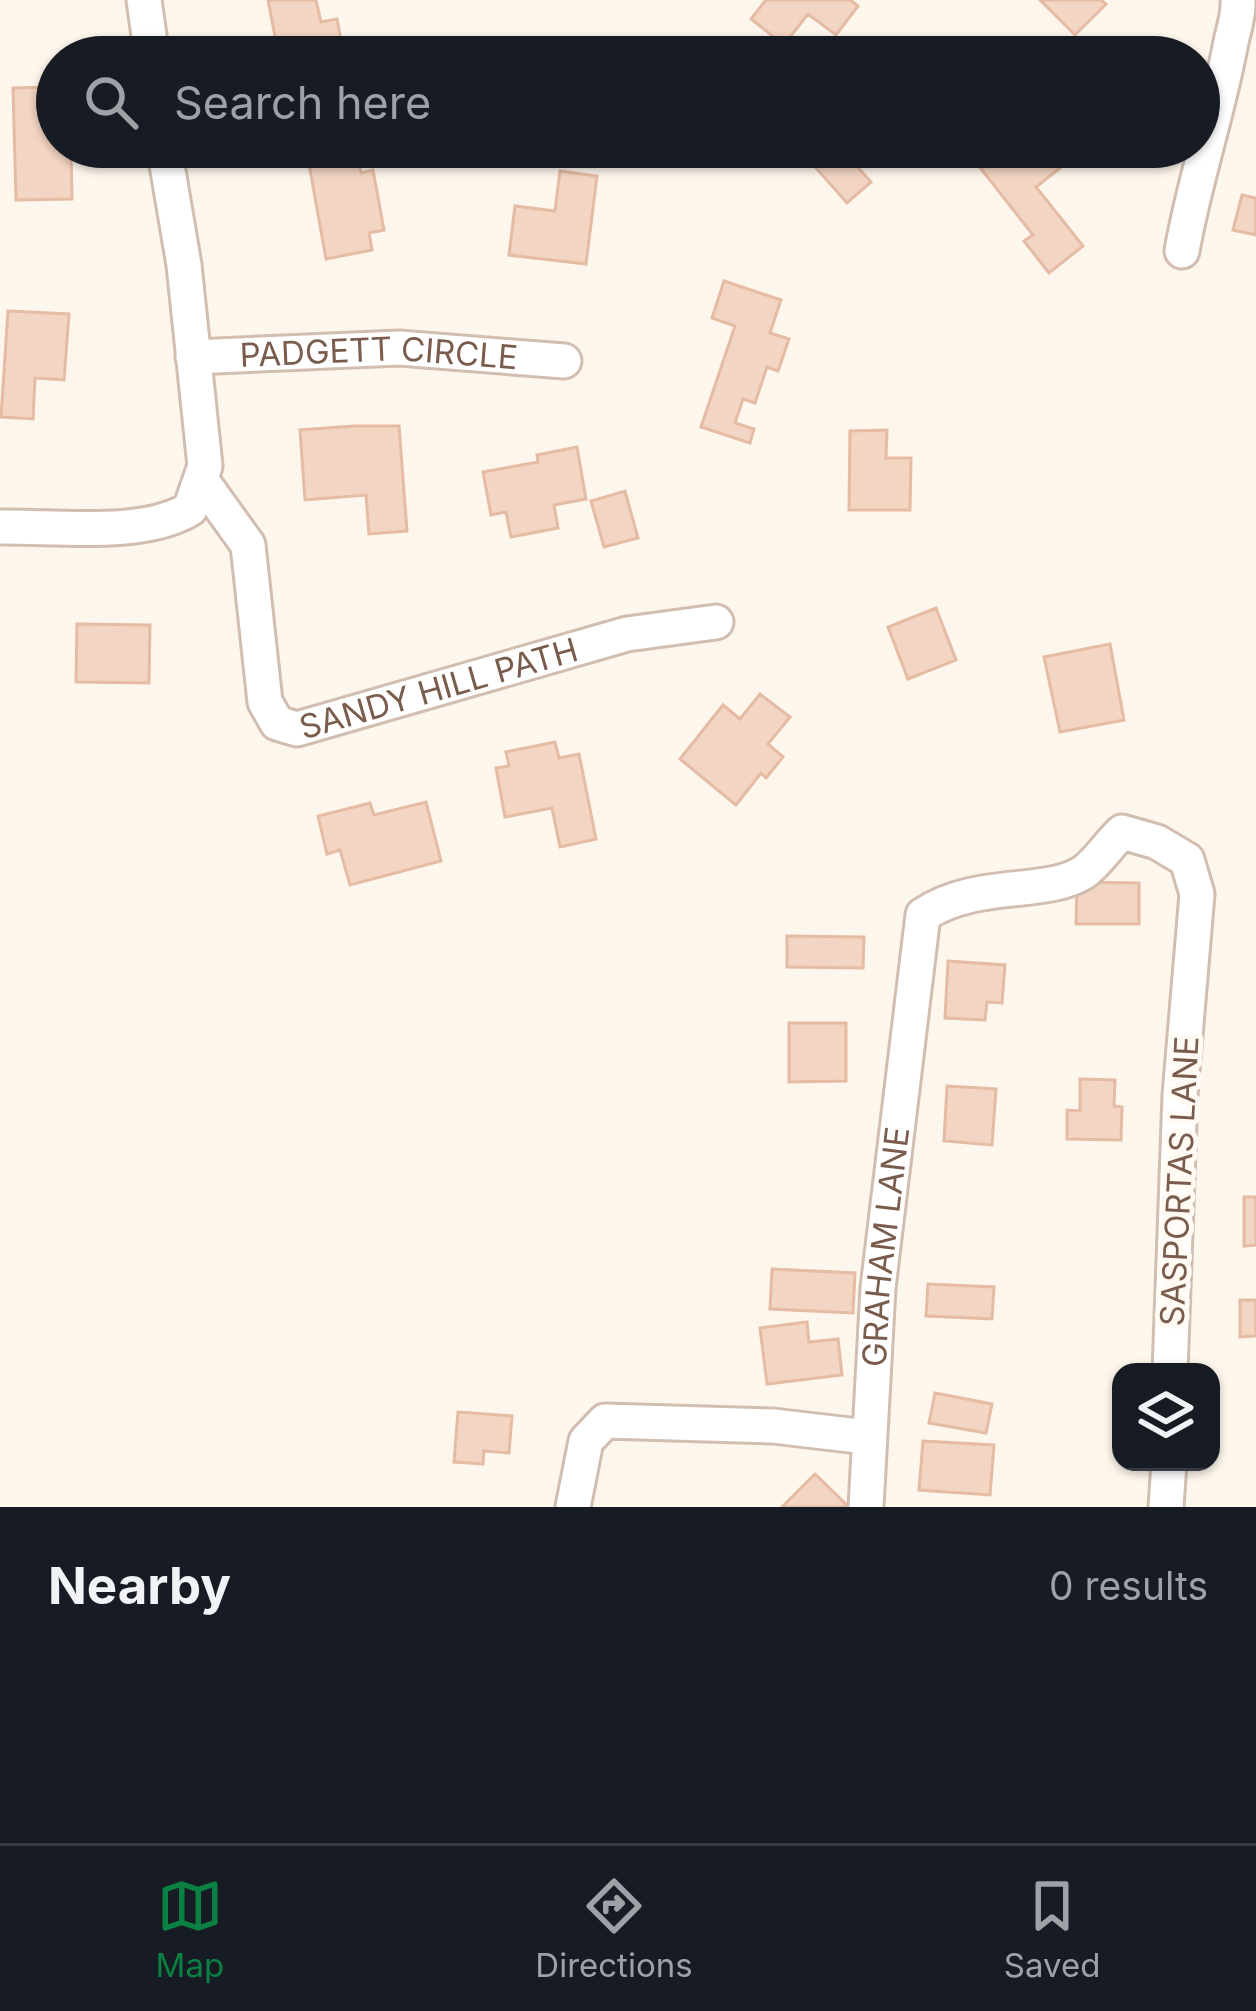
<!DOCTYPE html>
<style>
:root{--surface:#171b24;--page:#242831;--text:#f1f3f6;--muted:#9ea1a6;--line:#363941;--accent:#0b8043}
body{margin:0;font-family:Inter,sans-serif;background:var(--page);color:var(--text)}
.controls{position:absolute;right:36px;bottom:36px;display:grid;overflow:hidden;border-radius:24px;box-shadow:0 3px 9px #0004}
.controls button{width:108px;height:108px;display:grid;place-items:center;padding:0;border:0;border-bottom:3px solid var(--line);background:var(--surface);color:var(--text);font:60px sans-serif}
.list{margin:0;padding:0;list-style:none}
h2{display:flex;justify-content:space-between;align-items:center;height:156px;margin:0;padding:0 48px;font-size:51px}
h2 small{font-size:39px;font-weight:400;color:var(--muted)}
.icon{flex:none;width:66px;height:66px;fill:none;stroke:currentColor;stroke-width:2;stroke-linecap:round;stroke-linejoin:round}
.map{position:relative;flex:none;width:1256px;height:1507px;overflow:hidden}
.search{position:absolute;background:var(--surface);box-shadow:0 3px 9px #0004;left:36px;right:36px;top:36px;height:132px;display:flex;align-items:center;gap:30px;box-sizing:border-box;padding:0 42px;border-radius:66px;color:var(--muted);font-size:45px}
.sheet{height:336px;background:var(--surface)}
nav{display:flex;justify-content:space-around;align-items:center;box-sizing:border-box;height:168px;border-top:3px solid var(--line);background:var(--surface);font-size:33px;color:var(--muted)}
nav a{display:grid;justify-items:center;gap:6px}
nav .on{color:var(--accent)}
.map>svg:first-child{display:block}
</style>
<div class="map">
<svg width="1256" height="1507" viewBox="0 0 1256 1507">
<rect width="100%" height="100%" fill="#fdf6ec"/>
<path fill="#f3d5c3" stroke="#e6bba3" stroke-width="3" d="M268,0h48l5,22 16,-3 4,21 -17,4 3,13h-48z
M766,0h84l8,6 -22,29 -28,-21 -24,31 -33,-26z
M1040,0h61l5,4 -31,31z
M57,87v60h14l1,52 -56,1 -3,-112z
M306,147h51l4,26 12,-3 11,60 -15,3 3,17 -46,9z
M840,147l31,35 -24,21 -31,-35z
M1002,147h49l14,17 -29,23 47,59 -34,27 -25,-32 9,-6 -55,-70z
M560,171l37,5 -11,88 -77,-9 6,-49 40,5z
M1242,195l14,3v37l-23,-5z
M724,281l57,19 -11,33 19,6 -11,32 -11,-4 -12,36 -12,-4 -8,24 19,6 -4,14 -49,-16 34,-101 -23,-8z
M8,311l61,3 -5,66 -29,-2 -2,41 -32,-2z
M354,426h45l8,105 -38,3 -3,-39 -61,5 -5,-70z
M887,430l-1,28h25l-1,52h-61l1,-79z
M577,447l9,52 -32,6 4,23 -47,9 -5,-25 -15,3 -8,-43 55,-10 -1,-7z
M625,491l13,47 -34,9 -13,-46z
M936,608l20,52 -48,19 -20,-52z
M77,624l73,1 -1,58 -73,-1z
M1110,644l14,76 -64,12 -16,-75z
M760,694l30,23 -22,27 15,13 -17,21 -5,-5 -25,32 -56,-46 43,-54 17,14z
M555,742l4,16 20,-4 17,85 -36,8 -8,-39 -47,9 -9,-49 13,-2 -3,-14z
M426,802l15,59 -91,24 -10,-35 -13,4 -9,-38 52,-13 4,12z
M1077,882l62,1v41h-63z
M787,936l77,1 -1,31 -76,-1z
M948,961l57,4 -3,38 -15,-1 -2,18 -40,-2z
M789,1023h57v58l-57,1z
M1080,1079l35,1 -1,26 8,1 -1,33 -54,-1v-29l13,1z
M947,1086l49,3 -4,56 -48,-4z
M1244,1197h12v48l-12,1z
M772,1269l83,4 -2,40 -83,-4z
M928,1284l66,3 -2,32 -66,-3z
M1240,1300h16v36l-16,1z
M807,1322l2,20 29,-3 4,36 -75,9 -7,-56z
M935,1393l57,11 -6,29 -57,-10z
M458,1412l54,4 -3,37 -25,-2 -1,13 -29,-2z
M923,1441l71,4 -4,50 -71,-5z
M815,1474l34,33h-67z"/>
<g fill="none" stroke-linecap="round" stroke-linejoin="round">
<g stroke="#d1beb0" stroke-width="39">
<g id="minor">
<path d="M144,0l8,57"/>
<path d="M1182,251c12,-69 35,-135 48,-204 3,-17 9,-30 8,-47"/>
<path id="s1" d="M193,357l206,-9 165,13"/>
<path id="s2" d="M202,481l46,64 17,157 12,21 20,6 330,-95 89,-12"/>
<path d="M0,527c56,-1 143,11 190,-18l15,-43 -21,-201 -20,-118"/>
<path d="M573,1507l13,-66 19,-20 168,5 94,11"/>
<path id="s3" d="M866,1507l12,-219 45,-373c53,-36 123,-18 161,-43 13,-9 25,-28 38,-40l35,10 30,18 10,34 -17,201 -10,277"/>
<path d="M1166,1507l3,-45"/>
</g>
</g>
<use href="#minor" stroke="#fff" stroke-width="33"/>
</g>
<g text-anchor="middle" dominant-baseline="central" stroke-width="10" stroke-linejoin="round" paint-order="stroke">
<g font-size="33" fill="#7a5c4d" stroke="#fffaf3">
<text stroke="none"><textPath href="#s1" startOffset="186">PADGETT CIRCLE</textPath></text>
<text stroke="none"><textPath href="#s2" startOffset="429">SANDY HILL PATH</textPath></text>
<text transform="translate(1179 1181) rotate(-87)">SASPORTAS LANE</text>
<text stroke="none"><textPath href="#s3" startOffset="261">GRAHAM LANE</textPath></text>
</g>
</g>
</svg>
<div class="controls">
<button><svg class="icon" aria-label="layers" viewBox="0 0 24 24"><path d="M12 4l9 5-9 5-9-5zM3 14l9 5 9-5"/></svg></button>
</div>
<div class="search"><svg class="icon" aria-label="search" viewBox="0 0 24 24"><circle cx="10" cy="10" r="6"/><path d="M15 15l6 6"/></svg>Search here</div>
</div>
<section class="sheet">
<h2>Nearby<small>0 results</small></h2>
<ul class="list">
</ul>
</section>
<nav>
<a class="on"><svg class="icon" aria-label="map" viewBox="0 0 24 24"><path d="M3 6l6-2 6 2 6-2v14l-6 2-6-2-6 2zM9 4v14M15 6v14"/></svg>Map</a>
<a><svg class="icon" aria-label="directions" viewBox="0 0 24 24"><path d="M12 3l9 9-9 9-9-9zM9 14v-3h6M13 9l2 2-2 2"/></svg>Directions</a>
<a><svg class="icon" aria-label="saved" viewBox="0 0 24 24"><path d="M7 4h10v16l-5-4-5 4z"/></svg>Saved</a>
</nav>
